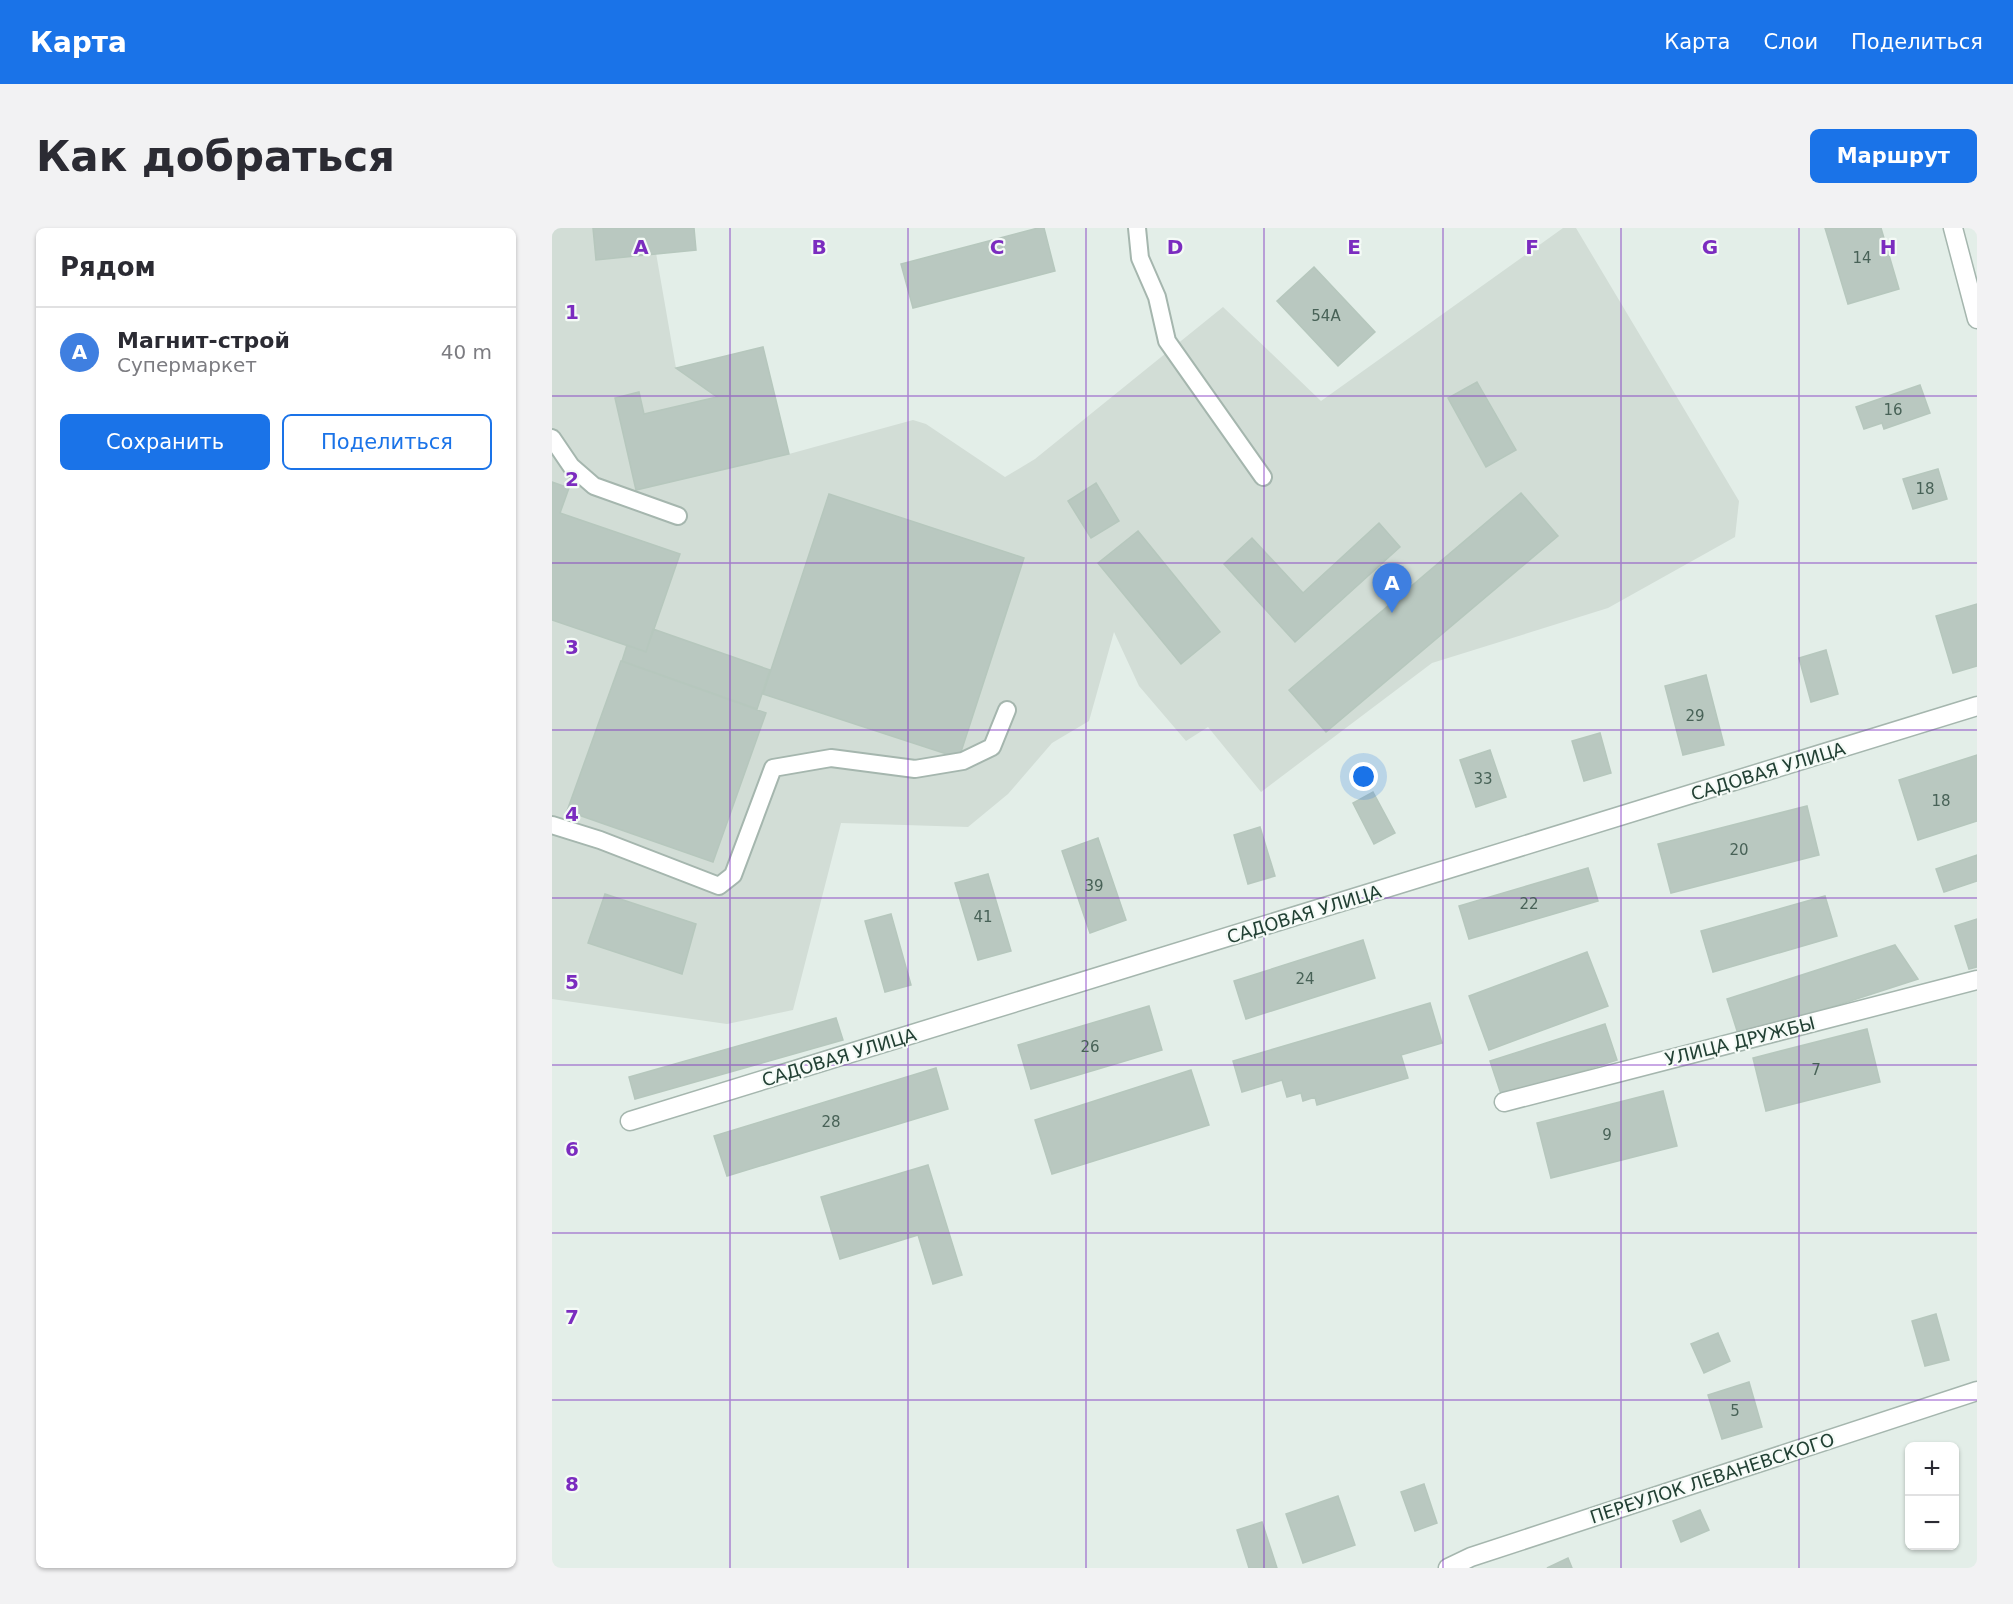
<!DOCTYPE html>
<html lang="ru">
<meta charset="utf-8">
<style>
:root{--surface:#fff;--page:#f2f2f3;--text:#2b2b33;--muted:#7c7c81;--line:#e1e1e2;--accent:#1a73e8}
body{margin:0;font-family:"DejaVu Sans",sans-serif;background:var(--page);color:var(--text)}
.controls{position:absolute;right:18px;bottom:18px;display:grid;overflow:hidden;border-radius:9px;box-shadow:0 2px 4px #0004}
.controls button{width:54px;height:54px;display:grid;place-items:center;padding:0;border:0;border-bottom:2px solid var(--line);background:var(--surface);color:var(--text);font:30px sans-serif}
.you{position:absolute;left:812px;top:549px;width:21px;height:21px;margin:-15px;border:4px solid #fff;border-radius:50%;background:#1a73e8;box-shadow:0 0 0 9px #1a73e833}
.badge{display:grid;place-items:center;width:39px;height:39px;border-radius:50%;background:var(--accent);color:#fff;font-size:20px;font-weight:700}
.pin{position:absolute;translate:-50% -50px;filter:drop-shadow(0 2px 3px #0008)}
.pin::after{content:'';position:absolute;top:32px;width:21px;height:18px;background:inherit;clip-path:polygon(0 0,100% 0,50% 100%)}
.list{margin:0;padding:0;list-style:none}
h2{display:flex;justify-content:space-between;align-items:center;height:78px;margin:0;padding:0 24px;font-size:26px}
h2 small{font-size:20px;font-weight:400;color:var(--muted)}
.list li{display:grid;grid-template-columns:39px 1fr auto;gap:18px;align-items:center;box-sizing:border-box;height:90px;padding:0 24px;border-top:2px solid var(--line)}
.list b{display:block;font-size:22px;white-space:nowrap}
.list p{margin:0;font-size:20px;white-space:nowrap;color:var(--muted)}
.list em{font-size:20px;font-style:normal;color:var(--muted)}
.actions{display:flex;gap:12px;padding:18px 24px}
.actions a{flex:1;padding:14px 0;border:2px solid var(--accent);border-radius:9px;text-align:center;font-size:21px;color:var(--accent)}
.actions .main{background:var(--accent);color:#fff}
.map{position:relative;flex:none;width:1425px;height:1340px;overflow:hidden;border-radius:9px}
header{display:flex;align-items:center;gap:36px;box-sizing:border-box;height:84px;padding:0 30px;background:var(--accent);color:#fff}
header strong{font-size:28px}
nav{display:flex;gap:33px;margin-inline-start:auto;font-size:21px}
.intro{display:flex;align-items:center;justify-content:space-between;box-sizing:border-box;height:144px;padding:0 36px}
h1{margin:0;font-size:42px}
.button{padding:15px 27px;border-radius:9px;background:var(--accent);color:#fff;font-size:21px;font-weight:700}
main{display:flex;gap:36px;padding:0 36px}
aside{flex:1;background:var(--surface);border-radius:9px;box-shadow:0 2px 4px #0004}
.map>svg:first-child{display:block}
</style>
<header>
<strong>Карта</strong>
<nav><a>Карта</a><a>Слои</a><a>Поделиться</a></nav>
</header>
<div class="intro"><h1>Как добраться</h1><a class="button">Маршрут</a></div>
<main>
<aside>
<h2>Рядом<small></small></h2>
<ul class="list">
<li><span class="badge" style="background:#3f7fe0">A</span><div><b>Магнит-строй</b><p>Супермаркет</p></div><em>40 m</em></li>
</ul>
<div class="actions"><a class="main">Сохранить</a><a>Поделиться</a></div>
</aside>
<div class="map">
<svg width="1425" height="1340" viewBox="0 0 1425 1340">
<rect width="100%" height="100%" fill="#e3eee8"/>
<path fill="#d2ddd6" d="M0,0h41l3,31 60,-6 20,115 87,-21 26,107 124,-34 13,4 79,53 30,-18 188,-152 98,94 242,-173h13l163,273 -4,36 -127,71 -176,55 -171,129 -53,-65 -22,14 -47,-55 -25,-54 -25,89 -37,22 -44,51 -40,33 -127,-4 -48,187 -66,14 -175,-25z"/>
<path fill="#b9c8c0" stroke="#b6c7bd" stroke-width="1.5" d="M41,0h101l2,22 -100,10z
M486,0h6l11,43 -142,37 -12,-44z
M1273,0h56l18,61 -51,15z
M762,39l61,65 -37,34 -61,-65z
M211,119l26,107 -153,36 -21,-92 24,-6 5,22 73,-17 -41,-29z
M925,154l39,68 -30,17 -38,-69z
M1368,157l10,28 -46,16 -2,-6 -18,6 -8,-22z
M1386,241l9,30 -34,10 -10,-30z
M0,254l17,6 -9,25 120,41 -34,98 -94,-32z
M544,255l23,38 -28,17 -23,-37z
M969,265l37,43 -232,196 -37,-42z
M277,266l195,64 -65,200 -196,-64z
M827,295l21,24 -105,95 -71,-78 28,-26 51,55z
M586,303l82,101 -39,32 -83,-101z
M1425,376v62l-24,7 -17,-57z
M101,401l117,41 -13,39 -135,-48 5,-16 19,7z
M1274,422l12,44 -27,8 -12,-44z
M69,433l145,52 -53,149 -146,-51z
M1154,447l18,70 -41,10 -18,-69z
M1048,505l11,40 -27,8 -12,-40z
M938,522l16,47 -30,10 -16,-47z
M1425,527v66l-59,19 -19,-60z
M821,564l22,41 -21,11 -21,-41z
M1255,578l12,49 -148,38 -13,-49z
M708,599l15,49 -27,8 -14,-49z
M546,610l28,82 -36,13 -28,-82z
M1425,627v26l-33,11 -8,-23z
M1036,640l10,33 -129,38 -10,-33z
M436,646l23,77 -33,9 -23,-77z
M53,666l91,30 -14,50 -94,-31z
M1273,668l12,40 -124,36 -12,-41z
M339,686l20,71 -26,7 -20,-71z
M1425,691v48l-8,2 -14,-43z
M811,712l12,38 -129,41 -12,-38z
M1343,717l23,34 -179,58 -12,-38z
M1035,724l21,54 -119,44 -20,-54z
M878,775l12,40 -41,12 7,23 -91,27 -2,-8 -12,4 -2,-8 -14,4 -5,-17 -40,12 -9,-31z
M597,778l13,44 -131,39 -13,-44z
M284,790l7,22 -208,59 -6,-22z
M1053,796l12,36 -115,37 -12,-36z
M1315,801l13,53 -114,29 -13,-53z
M384,840l12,41 -221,67 -13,-40z
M639,842l18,55 -157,49 -17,-54z
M1111,863l14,55 -126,32 -14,-55z
M376,937l34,110 -29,9 -15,-49 -78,24 -19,-62z
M1384,1086l13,46 -24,6 -13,-45z
M1166,1105l12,28 -26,12 -13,-29z
M1197,1154l13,45 -40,12 -14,-44z
M872,1256l13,39 -22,8 -14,-39z
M786,1268l17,49 -52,18 -17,-49z
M1148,1282l9,20 -28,12 -8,-21z
M710,1294l15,46h-28l-12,-38z
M1016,1330l4,10h-25z"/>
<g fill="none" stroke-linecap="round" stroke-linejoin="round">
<g stroke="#a5b6ae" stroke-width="20">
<path id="lane" d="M585,0l3,30 17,39 10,44 96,136
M0,210l19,28 23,20 84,30
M0,597l48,15 119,46 14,-11 40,-107 58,-10 84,11 48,-8 29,-14 15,-37"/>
</g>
<g stroke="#a5b6ae" stroke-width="21">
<path id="street" d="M1401,0l24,91
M952,874l473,-122
M78,893l1347,-415
M896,1340l23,-11 506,-166"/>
</g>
<use href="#lane" stroke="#fff" stroke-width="16"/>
<use href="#street" stroke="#fff" stroke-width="18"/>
</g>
<path fill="none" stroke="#7b2cbf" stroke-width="1.5" stroke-opacity="0.55" d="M178,0v1340M356,0v1340M534,0v1340M712,0v1340M891,0v1340M1069,0v1340M1247,0v1340M0,168h1425M0,335h1425M0,502h1425M0,670h1425M0,837h1425M0,1005h1425M0,1172h1425"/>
<g text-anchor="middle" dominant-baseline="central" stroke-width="4.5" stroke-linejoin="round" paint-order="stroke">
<g font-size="15" fill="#486257">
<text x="1310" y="30">14</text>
<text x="774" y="88">54А</text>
<text x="1341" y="182">16</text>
<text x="1373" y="261">18</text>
<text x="1143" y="488">29</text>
<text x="931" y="551">33</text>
<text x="1389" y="573">18</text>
<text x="1187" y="622">20</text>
<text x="542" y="658">39</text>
<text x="977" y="676">22</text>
<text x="431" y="689">41</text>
<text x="753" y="751">24</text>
<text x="538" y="819">26</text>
<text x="1264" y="842">7</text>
<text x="279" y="894">28</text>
<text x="1055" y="907">9</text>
<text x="1183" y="1183">5</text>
</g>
<g font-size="18" fill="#224034" stroke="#f4faf6">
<text transform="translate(1216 543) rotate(-17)">САДОВАЯ УЛИЦА</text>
<text transform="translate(752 686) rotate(-17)">САДОВАЯ УЛИЦА</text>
<text transform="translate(1188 813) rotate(-14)">УЛИЦА ДРУЖБЫ</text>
<text transform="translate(287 829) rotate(-17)">САДОВАЯ УЛИЦА</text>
<text transform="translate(1160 1250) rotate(-18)">ПЕРЕУЛОК ЛЕВАНЕВСКОГО</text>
</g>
</g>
<g font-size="20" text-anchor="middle" font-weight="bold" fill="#7b2cbf" stroke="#f4faf6" stroke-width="4.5" stroke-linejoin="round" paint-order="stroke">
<text x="89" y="26">A</text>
<text x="267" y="26">B</text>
<text x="445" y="26">C</text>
<text x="623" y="26">D</text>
<text x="802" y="26">E</text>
<text x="980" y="26">F</text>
<text x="1158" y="26">G</text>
<text x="1336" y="26">H</text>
<text x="20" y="91">1</text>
<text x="20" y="258">2</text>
<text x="20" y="426">3</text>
<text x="20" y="593">4</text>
<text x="20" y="761">5</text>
<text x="20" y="928">6</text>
<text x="20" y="1096">7</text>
<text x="20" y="1263">8</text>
</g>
</svg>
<div class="controls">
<button>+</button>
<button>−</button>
</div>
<div class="you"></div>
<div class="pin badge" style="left:840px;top:385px;background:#3f7fe0">A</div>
</div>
</main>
